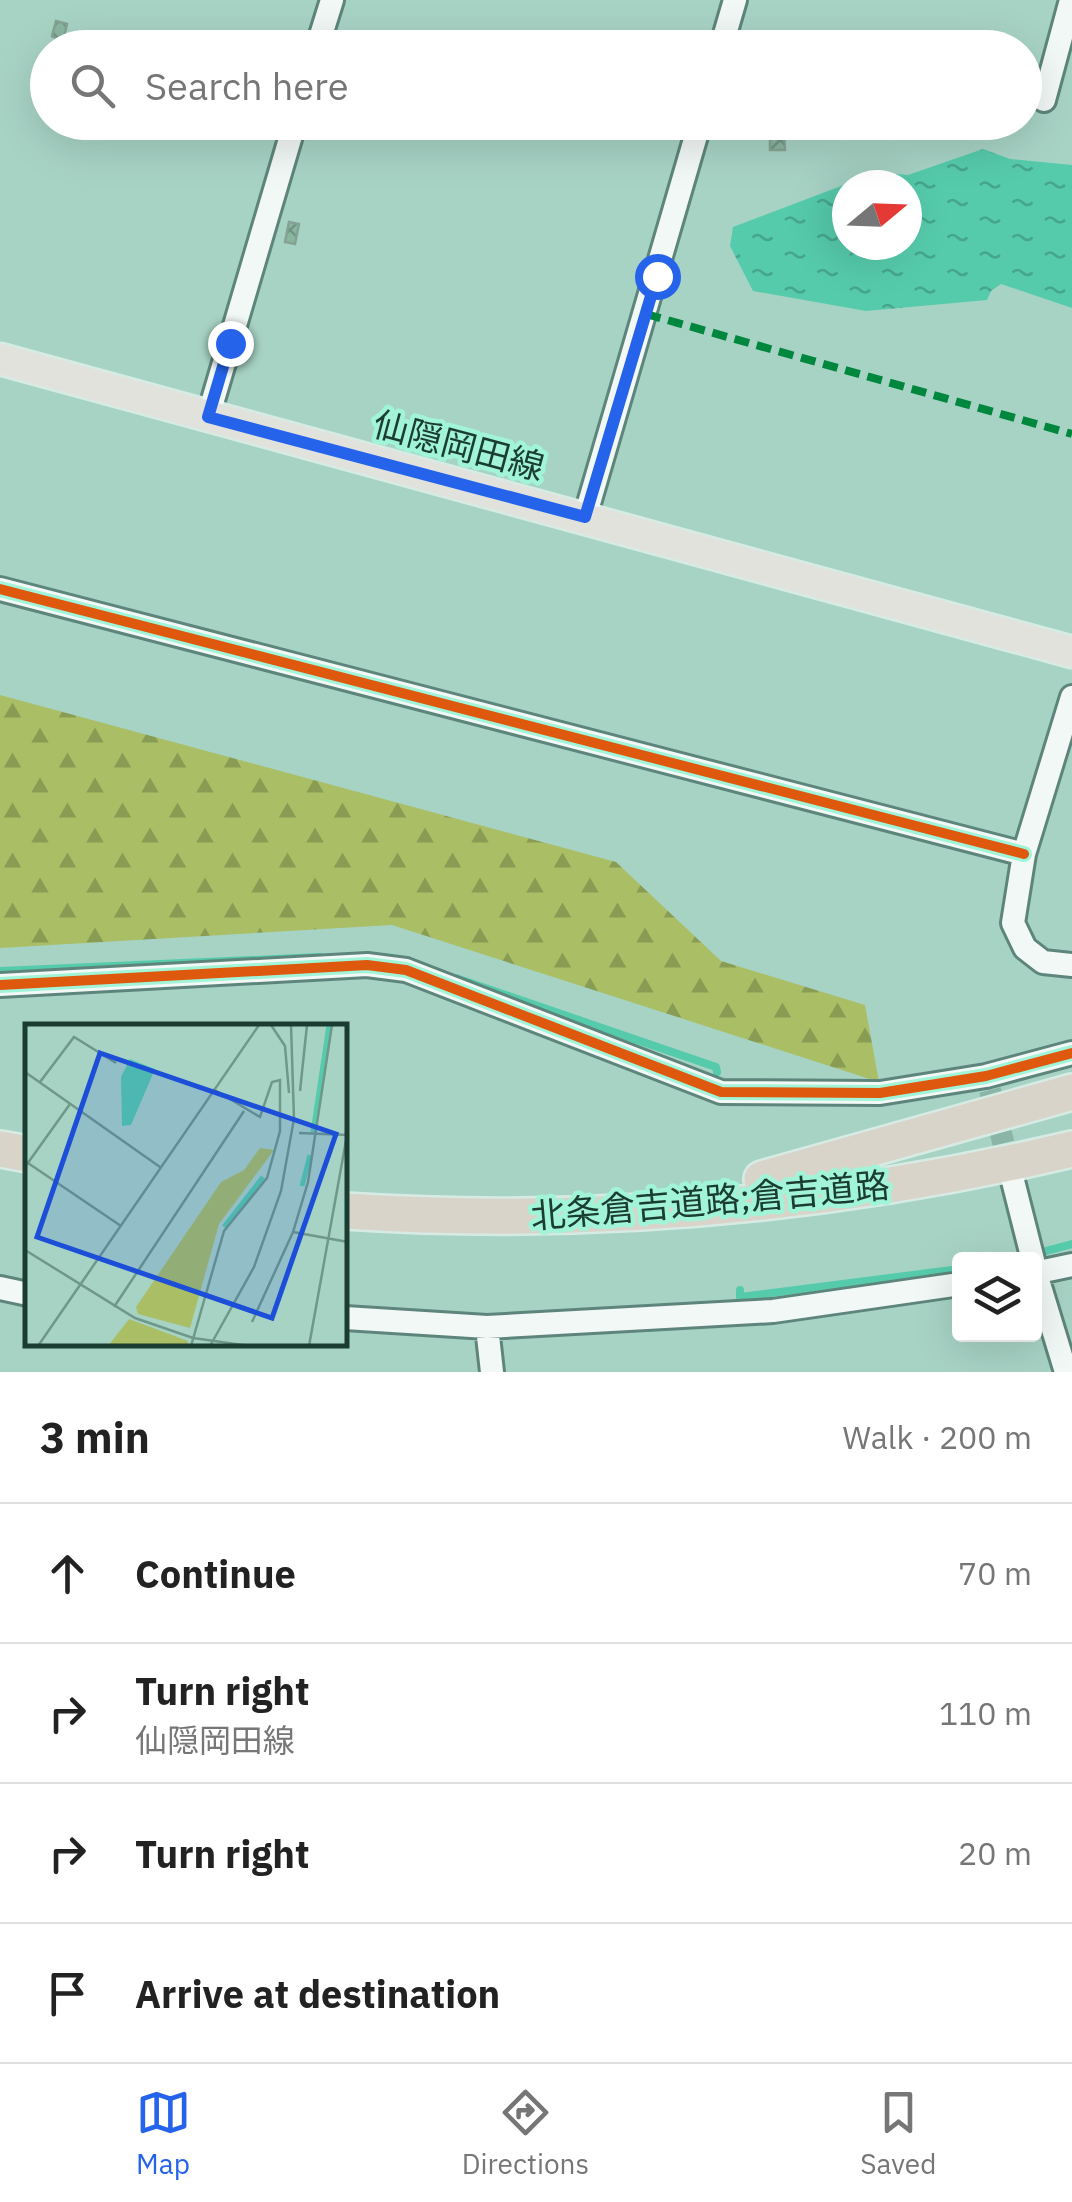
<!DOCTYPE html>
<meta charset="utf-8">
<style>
:root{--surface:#fff;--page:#f2f2f2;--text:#222;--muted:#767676;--line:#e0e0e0;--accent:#2563eb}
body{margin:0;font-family:"IBM Plex Sans","Noto Sans JP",sans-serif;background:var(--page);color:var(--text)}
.controls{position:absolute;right:30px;bottom:30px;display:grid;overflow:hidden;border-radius:10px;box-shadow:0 10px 40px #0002}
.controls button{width:90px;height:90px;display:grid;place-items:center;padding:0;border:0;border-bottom:2px solid var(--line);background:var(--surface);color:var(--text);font:50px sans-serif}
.compass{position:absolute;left:832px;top:170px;width:90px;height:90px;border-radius:50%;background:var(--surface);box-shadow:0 10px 40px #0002;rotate:71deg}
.stop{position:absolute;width:30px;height:30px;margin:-22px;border:8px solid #2563eb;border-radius:50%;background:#fff}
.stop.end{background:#2563eb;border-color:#fff;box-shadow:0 2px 10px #0008}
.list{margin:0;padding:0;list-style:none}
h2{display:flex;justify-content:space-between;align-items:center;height:130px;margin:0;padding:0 40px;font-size:42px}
h2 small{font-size:32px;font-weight:400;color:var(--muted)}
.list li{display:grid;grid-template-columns:65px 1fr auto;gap:30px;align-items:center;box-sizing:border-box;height:140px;padding:0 40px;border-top:2px solid var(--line)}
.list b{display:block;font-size:38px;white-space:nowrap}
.list p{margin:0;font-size:32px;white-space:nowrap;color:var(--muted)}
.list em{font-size:32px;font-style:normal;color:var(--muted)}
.icon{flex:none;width:55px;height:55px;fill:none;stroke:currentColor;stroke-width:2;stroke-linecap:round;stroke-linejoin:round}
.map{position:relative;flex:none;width:1072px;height:1372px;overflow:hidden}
.search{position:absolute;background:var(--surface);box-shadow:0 10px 40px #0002;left:30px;right:30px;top:30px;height:110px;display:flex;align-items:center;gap:25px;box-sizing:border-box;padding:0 35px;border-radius:55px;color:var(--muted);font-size:38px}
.sheet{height:690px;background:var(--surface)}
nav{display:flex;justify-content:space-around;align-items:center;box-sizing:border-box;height:140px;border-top:2px solid var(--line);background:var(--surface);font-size:28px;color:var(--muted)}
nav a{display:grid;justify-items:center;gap:5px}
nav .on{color:var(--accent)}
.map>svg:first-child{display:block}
</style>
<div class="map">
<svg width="1072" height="1372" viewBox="0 0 1072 1372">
<defs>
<pattern id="forest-firs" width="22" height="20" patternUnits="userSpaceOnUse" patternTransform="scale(2.5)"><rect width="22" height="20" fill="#a9be65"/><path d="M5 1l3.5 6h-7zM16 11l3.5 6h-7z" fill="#899c54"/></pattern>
<pattern id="water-ripples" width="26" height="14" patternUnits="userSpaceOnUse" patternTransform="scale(2.5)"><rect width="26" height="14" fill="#55cbab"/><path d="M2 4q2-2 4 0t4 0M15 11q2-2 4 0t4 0" fill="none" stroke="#46a68c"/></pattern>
<pattern id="building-cross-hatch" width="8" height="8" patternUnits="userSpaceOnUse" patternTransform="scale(2.5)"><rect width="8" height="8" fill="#8ab6a0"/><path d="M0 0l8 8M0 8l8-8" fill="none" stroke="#709583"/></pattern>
</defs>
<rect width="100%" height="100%" fill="#a7d3c5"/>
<path fill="url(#forest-firs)" d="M0,695l616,167 105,99 144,44 14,77 -487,-157 -392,23z"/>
<path fill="url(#water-ripples)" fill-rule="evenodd" d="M983,149l27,10 62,6v143l-71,-24 -10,7 -4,9 -121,11 -113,-20 -23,-45 3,-19 124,-47 28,-7 23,2zM847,185h60v60h-60z"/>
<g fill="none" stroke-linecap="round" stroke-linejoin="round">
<path stroke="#55cbab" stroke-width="8" d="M0,971l320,-14
M456,978l260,89 1,5
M1012,1260l60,-16
M740,1290v7l220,-28"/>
</g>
<path fill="url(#building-cross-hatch)" stroke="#85a395" stroke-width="2.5" d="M56,21l11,3 -4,18 -11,-6z
M784,132l1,18h-15v-17z
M289,222l10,2 -4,20 -10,-2z"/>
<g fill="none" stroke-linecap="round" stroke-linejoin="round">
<path stroke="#8bb5a7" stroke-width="22" stroke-dasharray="22 11" stroke-linecap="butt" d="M990,1090l21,83"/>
<g stroke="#5e857b" stroke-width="28">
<path id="minor" d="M317,48l15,-48
M721,48l14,-48
M1044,100l27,-100
M208,417l87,-295
M585,517l115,-395
M0,589l1024,265
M1072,697l-48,157 -11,69 12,25 18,14 29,3
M0,985l367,-20 39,5 315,122 159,1 106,-17 86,-23
M1013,1181l20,79
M1034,1267l32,105
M1034,1273l38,-8
M0,1288l28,6
M345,1318l142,9 286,-16 187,-27
M487,1327l5,45"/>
</g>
<g stroke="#d7ebe5" stroke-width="35">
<path id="major" d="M0,359l1072,293"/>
</g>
<g stroke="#d7ebe5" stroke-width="40">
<path id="highway" d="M0,1149l28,5
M762,1179l310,-87
M345,1211c244,16 489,-6 727,-62"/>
</g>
<use href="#minor" stroke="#f2f8f6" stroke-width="22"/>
<use href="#major" stroke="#e2e2dc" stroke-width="30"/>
<use href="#highway" stroke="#d9d4ca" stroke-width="35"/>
<path stroke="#00873e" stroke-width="8" stroke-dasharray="15 8" stroke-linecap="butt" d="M646,314l426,120"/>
<g stroke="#a1f4d7" stroke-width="16">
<path id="cycleway" d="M0,589l1024,265
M0,985l367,-20 39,5 315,122 159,1 106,-17 86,-23"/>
</g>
<use href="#cycleway" stroke="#de580e" stroke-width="10"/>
</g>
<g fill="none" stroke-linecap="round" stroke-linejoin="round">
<path stroke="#2563eb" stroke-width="12" d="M230,343l-22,74 377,100 72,-241"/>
</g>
<g text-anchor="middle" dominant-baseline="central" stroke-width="9" stroke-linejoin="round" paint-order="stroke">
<g font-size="35" fill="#1a3c31" stroke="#a1f4d7">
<text transform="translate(459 445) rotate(15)">仙隠岡田線</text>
<text transform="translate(710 1200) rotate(-5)">北条倉吉道路;倉吉道路</text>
</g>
</g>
<g transform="translate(25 1024)">
<rect width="322" height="322" fill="#a7d3c5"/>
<path d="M235,124l14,2 -55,74 -29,104 -52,-14 -2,-7 85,-125 23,-12zM104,295l59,22 -1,5h-79z" fill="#a9be65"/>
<path d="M105,35l25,10 -24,56 -9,1 -1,-49z" fill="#55cbab"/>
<path fill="none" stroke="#55cbab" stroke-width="5" d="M288,108l16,-107M277,162l8,-31M199,203l39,-50"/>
<path fill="none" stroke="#6f978a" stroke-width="2.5" d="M246,1l14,21 4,47M0,48l135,95M15,58l34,-45 42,26M275,67l7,-66M274,109l49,2M0,137l96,65M0,143l45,-63M268,208l55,10M0,226l110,68 58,20 57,8M89,283l130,-196M227,298l41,-90 15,-50 24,-157M13,322l221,-321M166,322l33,-115 43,-53 13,-47v-51l-8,2 -12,35 -47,-28M185,322l44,-79 27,-76 13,-72 -3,-94M284,322l38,-211"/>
<path fill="#1d4ed8" fill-opacity="0.15" stroke="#1d4ed8" stroke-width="5" d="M75,29l236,81 -64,184 -235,-81z"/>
<rect width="322" height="322" fill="none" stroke="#1a3c31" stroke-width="5"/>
</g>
</svg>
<div class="controls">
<button><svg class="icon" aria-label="layers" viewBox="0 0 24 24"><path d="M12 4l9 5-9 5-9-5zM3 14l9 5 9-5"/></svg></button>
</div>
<svg class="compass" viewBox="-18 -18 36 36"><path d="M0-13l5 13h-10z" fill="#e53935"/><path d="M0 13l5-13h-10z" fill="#767676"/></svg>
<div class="stop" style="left:657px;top:276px"></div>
<div class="stop end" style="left:230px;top:343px"></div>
<div class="search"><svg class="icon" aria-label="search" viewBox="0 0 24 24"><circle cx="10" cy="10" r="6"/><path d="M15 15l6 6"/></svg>Search here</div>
</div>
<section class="sheet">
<h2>3 min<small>Walk · 200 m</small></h2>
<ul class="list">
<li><svg class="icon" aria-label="ahead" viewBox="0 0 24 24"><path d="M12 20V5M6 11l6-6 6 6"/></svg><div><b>Continue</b></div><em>70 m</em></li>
<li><svg class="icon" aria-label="right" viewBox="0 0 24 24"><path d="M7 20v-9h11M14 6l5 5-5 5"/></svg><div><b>Turn right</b><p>仙隠岡田線</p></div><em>110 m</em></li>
<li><svg class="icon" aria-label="right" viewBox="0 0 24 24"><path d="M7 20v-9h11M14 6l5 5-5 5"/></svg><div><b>Turn right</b></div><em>20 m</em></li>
<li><svg class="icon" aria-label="arrive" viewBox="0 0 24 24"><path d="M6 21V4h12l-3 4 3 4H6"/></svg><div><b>Arrive at destination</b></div></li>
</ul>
</section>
<nav>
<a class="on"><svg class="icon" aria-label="map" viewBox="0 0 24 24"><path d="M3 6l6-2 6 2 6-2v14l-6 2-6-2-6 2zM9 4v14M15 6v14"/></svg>Map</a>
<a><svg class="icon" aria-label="directions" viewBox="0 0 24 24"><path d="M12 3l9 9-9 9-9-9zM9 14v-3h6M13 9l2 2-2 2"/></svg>Directions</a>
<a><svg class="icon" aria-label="saved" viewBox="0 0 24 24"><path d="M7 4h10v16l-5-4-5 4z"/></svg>Saved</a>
</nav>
